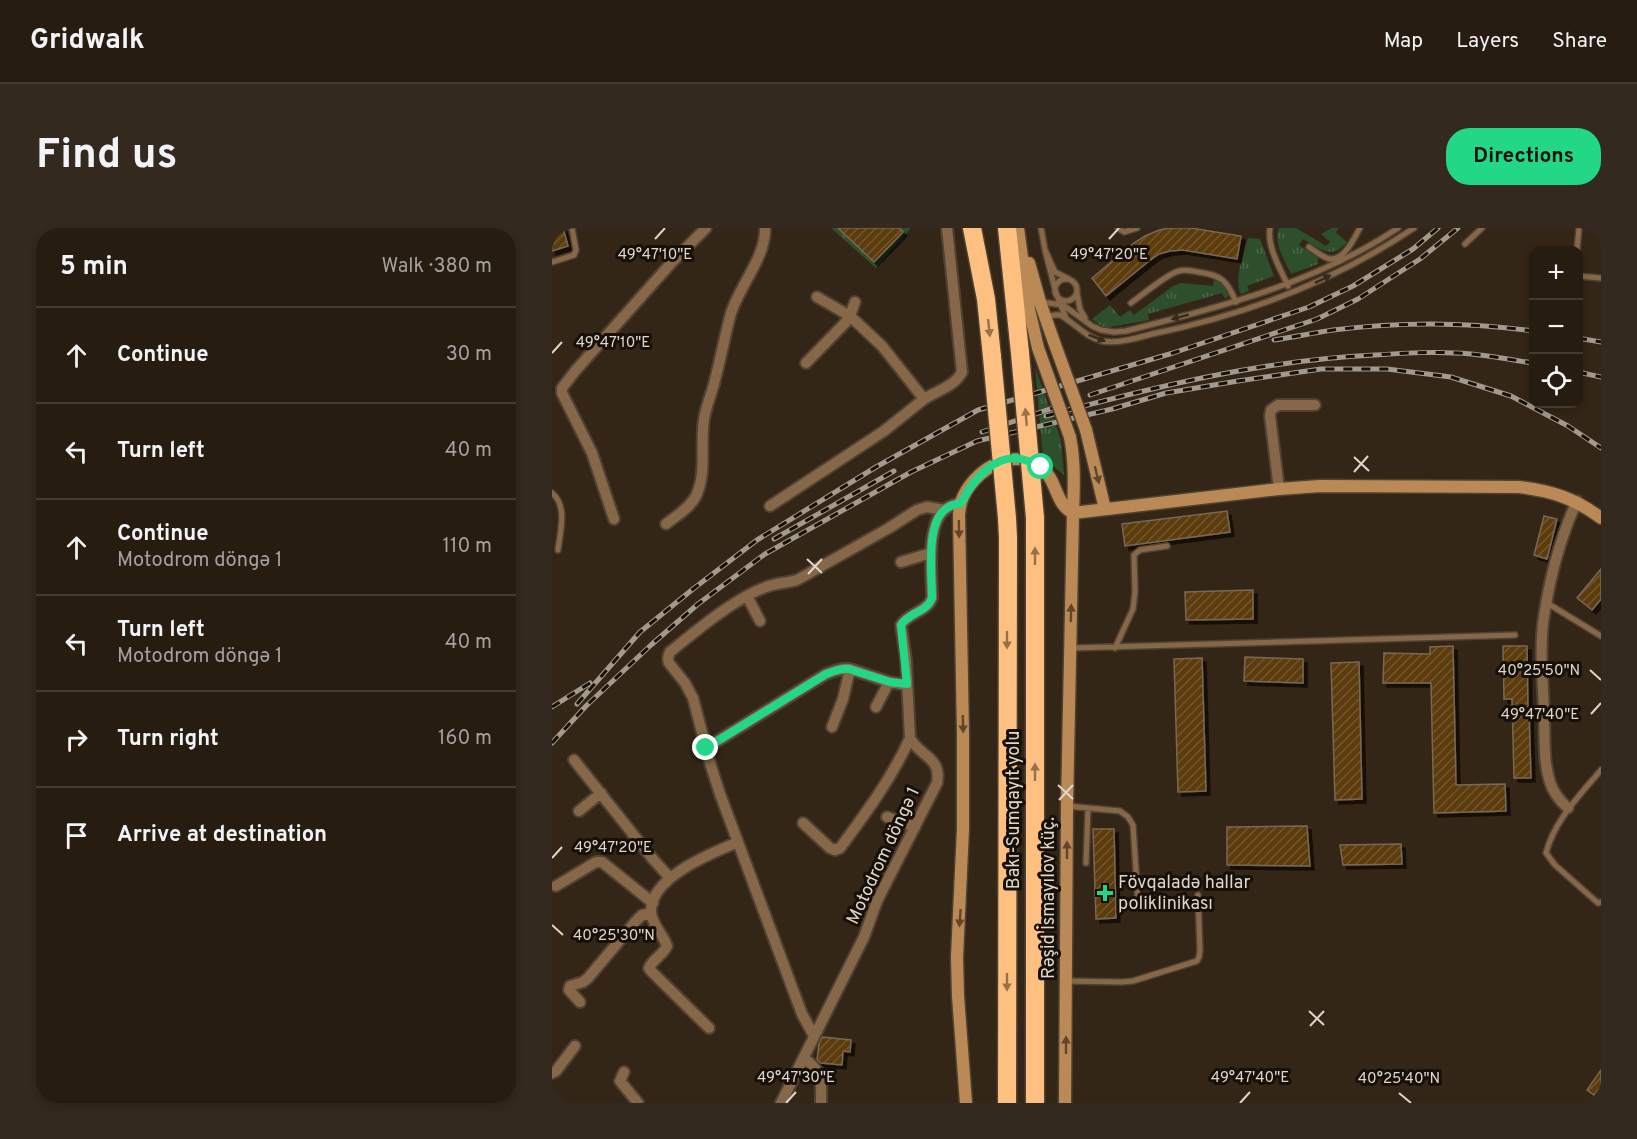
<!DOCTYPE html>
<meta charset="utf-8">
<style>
:root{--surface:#271c10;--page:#33291e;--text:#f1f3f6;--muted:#a4a19f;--line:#433a30;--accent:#22d887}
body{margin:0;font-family:Overpass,sans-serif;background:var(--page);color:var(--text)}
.controls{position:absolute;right:18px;top:18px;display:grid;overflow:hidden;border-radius:12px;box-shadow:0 3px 9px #0003}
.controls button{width:54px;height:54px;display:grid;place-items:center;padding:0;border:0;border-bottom:2px solid var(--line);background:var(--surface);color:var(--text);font:30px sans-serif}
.stop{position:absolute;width:18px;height:18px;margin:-14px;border:4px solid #22d887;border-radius:50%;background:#fff}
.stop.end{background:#22d887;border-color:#fff;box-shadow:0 2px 6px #0008}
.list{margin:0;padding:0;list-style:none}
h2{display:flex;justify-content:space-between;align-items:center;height:78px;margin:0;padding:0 24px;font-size:26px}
h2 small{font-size:20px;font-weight:400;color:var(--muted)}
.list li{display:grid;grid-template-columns:39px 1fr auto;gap:18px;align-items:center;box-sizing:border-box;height:96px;padding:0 24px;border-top:2px solid var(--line)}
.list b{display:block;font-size:22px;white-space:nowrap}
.list p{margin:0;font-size:20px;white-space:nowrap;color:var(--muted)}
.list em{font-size:20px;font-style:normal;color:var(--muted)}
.icon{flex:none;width:33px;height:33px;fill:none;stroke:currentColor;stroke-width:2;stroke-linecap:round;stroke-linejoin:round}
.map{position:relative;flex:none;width:1049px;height:875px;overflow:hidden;border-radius:24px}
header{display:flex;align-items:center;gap:36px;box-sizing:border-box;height:84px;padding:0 30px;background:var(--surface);border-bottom:2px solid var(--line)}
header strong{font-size:28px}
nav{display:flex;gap:33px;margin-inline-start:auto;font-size:21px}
.intro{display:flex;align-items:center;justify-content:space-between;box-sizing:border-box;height:144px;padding:0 36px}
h1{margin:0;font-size:42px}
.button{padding:15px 27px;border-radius:24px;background:var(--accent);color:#111;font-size:21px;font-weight:700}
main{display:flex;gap:36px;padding:0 36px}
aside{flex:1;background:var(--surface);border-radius:24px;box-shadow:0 3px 9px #0003}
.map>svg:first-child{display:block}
</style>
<header>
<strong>Gridwalk</strong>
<nav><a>Map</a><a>Layers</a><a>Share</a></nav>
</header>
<div class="intro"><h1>Find us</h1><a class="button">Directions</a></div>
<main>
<aside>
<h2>5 min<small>Walk · 380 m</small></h2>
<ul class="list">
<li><svg class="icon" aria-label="ahead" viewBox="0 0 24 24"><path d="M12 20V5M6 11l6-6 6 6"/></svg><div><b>Continue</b></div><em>30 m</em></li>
<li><svg class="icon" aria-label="left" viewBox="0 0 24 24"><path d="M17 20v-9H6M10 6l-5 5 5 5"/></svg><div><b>Turn left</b></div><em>40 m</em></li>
<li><svg class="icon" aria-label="ahead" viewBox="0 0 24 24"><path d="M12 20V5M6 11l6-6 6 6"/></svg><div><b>Continue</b><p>Motodrom döngə 1</p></div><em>110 m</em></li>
<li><svg class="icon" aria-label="left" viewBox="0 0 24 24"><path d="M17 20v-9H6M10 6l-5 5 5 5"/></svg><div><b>Turn left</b><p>Motodrom döngə 1</p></div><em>40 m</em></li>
<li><svg class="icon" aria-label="right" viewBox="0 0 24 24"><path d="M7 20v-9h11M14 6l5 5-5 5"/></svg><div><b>Turn right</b></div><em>160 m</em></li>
<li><svg class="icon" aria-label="arrive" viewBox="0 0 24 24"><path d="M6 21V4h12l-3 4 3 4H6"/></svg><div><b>Arrive at destination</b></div></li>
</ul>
</aside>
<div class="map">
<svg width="1049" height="875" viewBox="0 0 1049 875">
<defs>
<pattern id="grass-tufts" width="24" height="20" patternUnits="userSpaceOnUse" patternTransform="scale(1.5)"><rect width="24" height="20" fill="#2d4f2c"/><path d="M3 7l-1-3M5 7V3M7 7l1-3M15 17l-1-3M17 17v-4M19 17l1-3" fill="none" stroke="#4b6849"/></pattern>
<pattern id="building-hatch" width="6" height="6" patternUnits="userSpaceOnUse" patternTransform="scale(1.5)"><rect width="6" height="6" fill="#5b3a0d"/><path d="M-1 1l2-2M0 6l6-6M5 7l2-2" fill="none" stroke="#72562f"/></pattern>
<filter id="shadow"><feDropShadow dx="4" dy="4" stdDeviation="0" flood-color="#0009"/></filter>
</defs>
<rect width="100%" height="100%" fill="#342616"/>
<path fill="url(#grass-tufts)" d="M279,0h80l-35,40z
M727,0h17l30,18 4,-4 -9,-8 11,-6h6l-2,5 11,9c-16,19 -27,6 -44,-3l-4,6 19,13v6l-27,10c-6,-13 -18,-31 -12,-46z
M696,10l12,1 14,37 -27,10 2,5 -8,3c-8,-15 3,-40 7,-56z
M662,52c8,3 16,8 14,17l-3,2 -3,-6 -74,21 1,6 -45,8 -12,-9 18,-14 10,12 10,-7 4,5 39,-29 8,-3 32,3z
M483,139l26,73 3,35 -21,-17z"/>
<path fill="url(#building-hatch)" stroke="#796856" stroke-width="1.5" filter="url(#shadow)" d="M0,0h11l5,18 -16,5z
M286,0h61l4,4 -29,30z
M618,0h21l50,8 -4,23 -54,-9 -13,1 -11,3 -10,7 -43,35 -14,-18 42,-35 11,-7 14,-6z
M675,283l3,21 -105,14 -3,-22z
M992,288l13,3 -10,40 -13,-4z
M1049,341v30l-9,11 -15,-12z
M701,362v29l-67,1 -1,-28z
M901,418l3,139 49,-1 1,27 -72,2 -3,-130h-48l1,-30 46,1v-7z
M951,418h24l1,64h1l2,68h-17l-2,-79h-8z
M693,429l58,2v24l-59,-2z
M650,430l4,133 -28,1 -4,-133z
M807,434l3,137 -27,1 -4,-137z
M755,598l3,40 -83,-1v-38z
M541,601h21l2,89 -20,1z
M849,616l1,20 -59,1 -3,-20z
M270,809l29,3 -1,12 -7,-1 -1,14 -21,-2 -4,-3 2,-16z
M1049,842v30l-14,-10z"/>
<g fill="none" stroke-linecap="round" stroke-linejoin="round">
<g stroke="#4f4233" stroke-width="8">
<path id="lane" d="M489,0l4,22
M566,0l6,4 13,-4
M718,0c-3,19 10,40 18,58
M913,16l17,-16
M757,19c6,4 15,11 21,12 15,1 24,-21 30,-31
M1025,22l2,-22
M0,34l22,-7 2,-5 -4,-22
M1026,48l23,2
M503 62a11 11 0 1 1 22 0a11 11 0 1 1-22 0Z
M525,65l3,16 5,9
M489,74l22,3 29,21 9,4 13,2 12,-1c92,-23 192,-49 272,-103
M579,75c10,-7 37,-30 48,-32 6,-2 13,0 19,1 23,3 29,8 38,30
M495,89l7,-2h6c15,8 25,22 42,26 16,3 35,-3 50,-7 93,-19 183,-53 262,-106
M514,90l-10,-25 -11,-43 10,22 14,7
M0,265c16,13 8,39 6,57
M995,375l54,33
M520,420l443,-13
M563,420l18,-39 2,-17 -1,-37 6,-5 27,-4
M1049,542c-21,25 -47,51 -55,83l9,12 43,38 3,-1
M515,578l53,5 8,6 5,8 5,76
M534,635l2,-55
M514,753l56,1 11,-1 64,-20 2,-4 1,-6 -2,-56"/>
</g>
<g stroke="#4f4233" stroke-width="14">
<path id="street" d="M265,69l33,19 32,30 42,53c14,-9 30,-12 38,-27l-15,-144
M254,135l39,-40 5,-7 5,-14
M727,261l-9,-73 1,-6 7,-5h37
M218,278l114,-75 40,-32
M62,291l-22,-66 -30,-60v-5l14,-18 97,-109 33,-33
M114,296c10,-8 24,-16 30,-28 11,-23 4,-51 8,-77 2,-13 8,-26 11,-39 6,-23 10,-45 16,-67 9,-28 35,-56 34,-85
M349,334l30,-9
M195,368l13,25
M324,479l13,-25
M280,499l11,-28 7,-30
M154,520l120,-74c8,-3 15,-6 24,-5l39,13 18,3
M22,532l78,98 18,20
M1016,580c-8,-7 -15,-16 -18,-26 -7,-21 -5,-47 -6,-69 -1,-32 -5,-65 0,-97 6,-39 16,-78 33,-115
M27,583l22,-18
M335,589l28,10
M251,595l27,25 5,2 5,-2c26,-35 52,-70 70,-110
M4,658l40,-24h6l51,41
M28,774l-11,-12 1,-4 13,-4 5,-4 48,-57 6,-6 9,-2
M157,800l-58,-57 -2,-3c4,-9 14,-13 18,-22 -4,-12 -15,-21 -16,-34 -1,-35 61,-59 87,-70
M262,808l-12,-22 -82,-220 -10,-31 -17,-65 -8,-15 -16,-20c-2,-4 -1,-7 1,-11 26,-21 65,-54 96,-65 10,-4 21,-4 31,-7l92,-52 28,-18 10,-3 17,3
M252,830c20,16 17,20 17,45
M72,844l-4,9 18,22
M0,845l4,-2 19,-25
M229,875l83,-166 13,-36 60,-118c5,-26 -17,-26 -27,-45l-4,-78 -5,-35c7,-12 26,-13 31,-27 0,-23 -7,-76 15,-90 4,-3 9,-4 14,-5"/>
</g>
<g stroke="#4f4233" stroke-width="15">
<path id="secondary" d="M466,0l11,81 9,39
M477,35l11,39 14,40
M534,202l19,79
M414,875l-8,-107 -1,-39 6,-128v-95l-4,-218c0,-4 1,-9 2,-14 11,-31 51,-57 81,-34 15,12 13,36 31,45l206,-24 41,-3 199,1c33,4 55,11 82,31
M513,875l2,-297 6,-293c1,-26 2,-51 -3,-76"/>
</g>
<g stroke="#4f4233" stroke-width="21">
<path id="highway" d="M420,0l14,71 6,58
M455,0l13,125
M455,290l1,20 -1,565
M483,875v-585"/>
</g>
<use href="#lane" stroke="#866748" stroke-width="5"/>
<use href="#street" stroke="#866748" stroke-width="10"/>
<use href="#secondary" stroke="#bb8956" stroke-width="12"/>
<use href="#highway" stroke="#fec081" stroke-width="18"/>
<g stroke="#a4998d" stroke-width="5">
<path id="rail" d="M1026,110l23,4
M722,112c20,-3 39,-7 59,-10 66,-8 135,-8 200,1
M1026,144l23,5
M538,167l227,-76 41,-20 62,-40 38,-31
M494,188c108,-29 217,-56 329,-61 32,-2 64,-4 96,-1 21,2 42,6 62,9
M430,204l71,-24
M222,311l120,-68
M25,476l63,-72 53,-43 64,-49 119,-73 59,-33 43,-24 195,-57 136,-46 44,-21 60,-37 25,-21
M0,479l38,-24
M0,515l34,-37 65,-61 47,-41 67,-50 146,-82 66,-31 135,-32 54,-16 72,-12 83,-12h66l64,8 60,19 57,30 33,22"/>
</g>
<use href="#rail" stroke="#171009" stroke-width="3" stroke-dasharray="9" stroke-linecap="butt"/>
<g stroke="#4f4233" stroke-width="15" stroke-linecap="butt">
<path id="secondary-bridge" d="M502,114l32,88
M486,120l32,89"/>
</g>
<g stroke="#4f4233" stroke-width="21" stroke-linecap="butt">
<path id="highway-bridge" d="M468,125l15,165
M440,129l15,161"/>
</g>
<use href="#secondary-bridge" stroke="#bb8956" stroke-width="12"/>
<use href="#highway-bridge" stroke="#fec081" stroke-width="18"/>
</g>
<defs><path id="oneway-solid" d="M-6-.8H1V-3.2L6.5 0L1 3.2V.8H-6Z" transform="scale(1.5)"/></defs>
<g fill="#382a1c">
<use href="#oneway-solid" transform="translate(771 51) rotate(-26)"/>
<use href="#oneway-solid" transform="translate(628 89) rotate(165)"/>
<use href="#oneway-solid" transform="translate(545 110) rotate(21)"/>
</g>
<g fill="#96714b">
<use href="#oneway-solid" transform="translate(437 100) rotate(84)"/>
<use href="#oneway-solid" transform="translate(474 189) rotate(-95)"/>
<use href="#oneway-solid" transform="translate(483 328) rotate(-90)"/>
<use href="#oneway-solid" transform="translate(455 412) rotate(90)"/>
<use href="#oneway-solid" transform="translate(483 544) rotate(-90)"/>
<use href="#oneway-solid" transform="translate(455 754) rotate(90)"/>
</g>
<g fill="#61462c">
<use href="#oneway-solid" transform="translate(545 247) rotate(76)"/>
<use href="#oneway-solid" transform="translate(407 301) rotate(89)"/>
<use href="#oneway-solid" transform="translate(519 385) rotate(-89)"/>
<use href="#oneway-solid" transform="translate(411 496) rotate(89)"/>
<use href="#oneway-solid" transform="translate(515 622) rotate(-90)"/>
<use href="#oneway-solid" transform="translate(408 690) rotate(94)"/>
<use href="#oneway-solid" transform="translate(514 817) rotate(-90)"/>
</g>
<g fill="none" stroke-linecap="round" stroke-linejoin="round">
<path stroke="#22d887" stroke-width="8" d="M154,520l120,-74c8,-3 15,-6 23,-5l41,13 17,2 -6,-59c7,-12 26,-13 31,-27 0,-23 -7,-76 15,-90 4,-3 9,-4 14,-5 12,-24 37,-54 67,-42 5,1 9,4 13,6"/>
</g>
<path fill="none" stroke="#dfd6cc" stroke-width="2" d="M103,11l10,-11M557,11l10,-11M0,125l10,-11M802,229l15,14M802,244l14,-16M255,331l15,14M256,346l14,-15M1038,442l11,10M1039,486l10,-11M506,557l15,14M507,572l14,-15M0,630l10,-11M0,697l11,10M757,783l15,14M758,798l14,-15M847,865l12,10M234,875l10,-11M688,875l10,-11"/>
<path fill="#22d887" stroke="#171009" stroke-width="2" d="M550 656h6v6h6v6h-6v6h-6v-6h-6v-6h6z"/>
<g text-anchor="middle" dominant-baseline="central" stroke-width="6" stroke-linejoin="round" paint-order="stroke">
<g font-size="18" fill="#dfd6cc" stroke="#171009">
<text transform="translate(462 582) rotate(-90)">Bakı-Sumqayıt yolu</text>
<text transform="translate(332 628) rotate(-65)">Motodrom döngə 1</text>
<text transform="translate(497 670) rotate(-90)">Rəşid İsmayılov küç.</text>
</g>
<g font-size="18" fill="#dfd6cc" stroke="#171009" text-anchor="start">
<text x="566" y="655">Fövqaladə hallar<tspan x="566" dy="21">poliklinikası</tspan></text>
</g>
</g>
<g font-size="15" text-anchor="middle" fill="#dfd6cc" stroke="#171009" stroke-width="6" stroke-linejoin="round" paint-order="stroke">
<text x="103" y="31">49°47'10"E</text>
<text x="557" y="31">49°47'20"E</text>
<text x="61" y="119">49°47'10"E</text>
<text x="987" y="447">40°25'50"N</text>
<text x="988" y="491">49°47'40"E</text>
<text x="61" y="624">49°47'20"E</text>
<text x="62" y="712">40°25'30"N</text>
<text x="244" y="854">49°47'30"E</text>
<text x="698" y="854">49°47'40"E</text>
<text x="847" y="855">40°25'40"N</text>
</g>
</svg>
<div class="controls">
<button>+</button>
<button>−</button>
<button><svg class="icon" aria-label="locate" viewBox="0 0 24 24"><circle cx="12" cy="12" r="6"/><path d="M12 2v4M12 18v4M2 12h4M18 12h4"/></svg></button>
</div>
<div class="stop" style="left:489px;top:239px"></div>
<div class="stop end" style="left:154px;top:520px"></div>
</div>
</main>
